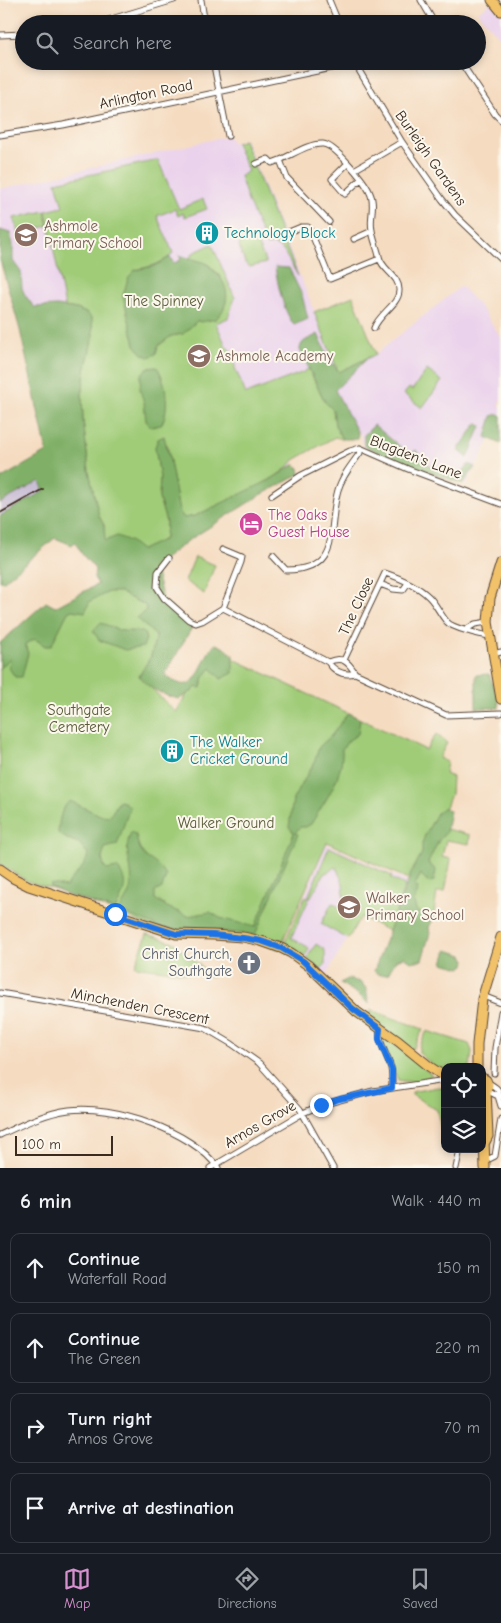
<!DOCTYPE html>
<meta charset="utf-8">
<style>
:root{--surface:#171b24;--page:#242831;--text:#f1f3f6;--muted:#9ea1a6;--line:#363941;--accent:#d690ce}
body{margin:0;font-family:"Comic Neue",sans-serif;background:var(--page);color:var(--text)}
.controls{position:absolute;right:15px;bottom:15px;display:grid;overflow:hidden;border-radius:10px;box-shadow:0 2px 8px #0003}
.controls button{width:45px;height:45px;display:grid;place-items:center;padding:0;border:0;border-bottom:1px solid var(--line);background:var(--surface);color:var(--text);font:25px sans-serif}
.scale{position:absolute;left:15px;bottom:12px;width:98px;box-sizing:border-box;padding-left:5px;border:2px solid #3b2a1e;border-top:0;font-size:14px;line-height:18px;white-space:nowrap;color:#3b2a1e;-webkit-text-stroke:4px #fbf7ec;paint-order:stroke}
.stop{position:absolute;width:15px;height:15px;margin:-11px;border:4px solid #1a73e8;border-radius:50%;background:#fff}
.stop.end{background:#1a73e8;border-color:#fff;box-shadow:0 1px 5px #0008}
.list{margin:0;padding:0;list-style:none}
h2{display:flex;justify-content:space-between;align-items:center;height:65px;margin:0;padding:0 20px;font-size:21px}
h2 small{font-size:16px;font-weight:400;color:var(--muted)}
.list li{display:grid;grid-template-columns:32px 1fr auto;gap:15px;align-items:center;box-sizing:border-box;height:70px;margin:0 10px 10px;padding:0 10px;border:1px solid var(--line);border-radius:10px}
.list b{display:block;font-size:19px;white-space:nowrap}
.list p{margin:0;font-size:16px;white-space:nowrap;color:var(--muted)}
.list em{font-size:16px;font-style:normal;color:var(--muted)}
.icon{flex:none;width:28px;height:28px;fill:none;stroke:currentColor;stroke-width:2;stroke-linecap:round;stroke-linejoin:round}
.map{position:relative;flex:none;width:501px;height:1168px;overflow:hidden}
.search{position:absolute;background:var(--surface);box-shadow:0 2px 8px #0003;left:15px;right:15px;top:15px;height:55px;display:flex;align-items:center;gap:12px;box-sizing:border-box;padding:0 18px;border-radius:28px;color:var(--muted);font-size:19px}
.sheet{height:385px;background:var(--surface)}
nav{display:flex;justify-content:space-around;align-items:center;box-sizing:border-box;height:70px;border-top:1px solid var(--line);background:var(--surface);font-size:14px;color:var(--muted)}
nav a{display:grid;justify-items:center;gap:2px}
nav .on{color:var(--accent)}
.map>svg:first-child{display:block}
</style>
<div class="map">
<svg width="501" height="1168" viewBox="0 0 501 1168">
<rect width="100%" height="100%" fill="#fbf7ec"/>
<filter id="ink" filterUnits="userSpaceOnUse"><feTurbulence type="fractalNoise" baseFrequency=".02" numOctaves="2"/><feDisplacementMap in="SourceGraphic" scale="10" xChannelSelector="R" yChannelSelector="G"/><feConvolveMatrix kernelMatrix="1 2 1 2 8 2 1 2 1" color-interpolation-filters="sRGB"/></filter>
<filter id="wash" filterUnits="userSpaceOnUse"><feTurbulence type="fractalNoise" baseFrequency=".0096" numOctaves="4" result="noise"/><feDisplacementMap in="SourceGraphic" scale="20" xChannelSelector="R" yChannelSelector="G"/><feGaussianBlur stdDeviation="1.12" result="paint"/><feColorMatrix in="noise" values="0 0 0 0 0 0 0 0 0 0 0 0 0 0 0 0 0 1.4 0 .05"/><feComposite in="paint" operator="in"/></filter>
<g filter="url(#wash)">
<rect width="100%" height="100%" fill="#f5dcc1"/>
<path fill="#ead1ec" d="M495,0h6v39l-23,-27z
M228,136l5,7 12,-4 69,172 39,-15 23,58 85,-68 21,23 19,29v61l-3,5 3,3v37l-11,-5 -24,46 -103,-38 -2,-11 -7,-11 -12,14 -7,-3 -22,12 -19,13 -3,5 -170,107 -101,-243 -20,-70v-71z
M327,844l80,38 -18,49 -29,-14 -33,57 -4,2 -21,-22 -18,-10z"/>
<path fill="#cabfd6" d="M40,481l5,10 -45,25v-13z"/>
<path fill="#a0cc78" stroke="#6e7b4b" d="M244,140l54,136 -15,-26 -10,-6 -6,2 -19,-45 -8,-25 8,-5 -12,-28z
M158,160l21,49 24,-10 4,10 -22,8 -2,-4 -5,3 -3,-7 -18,7 16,37c-9,11 -25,14 -38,17l23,76 13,-10 11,-2 15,-14 25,-42 -14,-14 -19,-5 4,-6 19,-9 23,54 -7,20 -12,5 10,23 7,7 2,5v10l11,26 58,-22 4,-4 17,34 8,8 2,15 7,14 -7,-2 -41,23c-14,21 -75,44 -99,56l-11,2 -5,-6 -12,-68 -12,3 5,30 -1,21 7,24 -1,17 -25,12 -10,-10h-26v-16l-5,-8 -10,-46 -6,-51 -1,-25 3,-24 4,-17 -1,-40 -11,-5 -12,-2 -19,-96 17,-4 -7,-25z
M45,211l3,15 -30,7 -4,-15z
M254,236l12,27 -16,4 -5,-4 -6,-17 3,-5z
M353,296l23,58 -37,19 -25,-61z
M427,370l15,11 -20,27 -18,-14 5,-6 3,2z
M195,557l20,8 -11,29 -19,-13z
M121,573l62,70 -31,46 24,23 39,-62 211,100 10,-16 11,9 -8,15 8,4 -2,12 7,3 -1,17 -12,31 -29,55 -83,-38 -48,107 -18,-6 -104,-14 -85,-34 -45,-14 -27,-17v-212z
M446,829l24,6 -1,9 -23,-4 -4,17 9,2 -6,33h-8l-4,28 -9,-3 -9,-7 -1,-8 4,-14 -3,-3 24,-45 7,-7z
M329,847l63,29 -2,2 15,7 -16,46 -28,-14 -13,22 -27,-15 11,-21 7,4 12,-3 -7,-6 -1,-15 -7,-16 -12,7 -14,24 -2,-1z
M305,897l4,2 -18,39 17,9 1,2 -4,7 -21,-12z
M147,934l26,8 40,35 -78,-11z
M316,944l9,6v15l-5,5 -13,-12z
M371,1010l52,19 -10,20 -46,-33z
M427,1031l42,13 3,7 -2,16h-25v5l-8,-3 -18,-16v-6z
M384,1036l48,39c-7,6 -25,8 -34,5l-16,-39z
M438,1087l7,1v49l-3,-3 -5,-24 -25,-15v-3l4,-1z"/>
<path fill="#80b068" stroke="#5e6d43" d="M0,230l10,3 3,11v17l8,11 1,16 3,7 9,12 23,-1 20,3 11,5 4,5 1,17 -8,35 -3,24 1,25 6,51 10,45 5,9 1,16 12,-5 13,5 11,9 24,-11 1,-17 -7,-24 1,-21 -5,-30 3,-8 6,-3 6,25 9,50 5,7 11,-2 75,-36 25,-16 4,4 1,6 -41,22 -70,44 -26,20 -7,13 7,27 30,26 -28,48c35,32 34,-19 51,-30l9,4 8,7v18l-12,6 -10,-11 -7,9 -3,11 -5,-1 -3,4 -14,8c-14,-3 -32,-11 -40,-23l12,-20 5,-20 -19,-18 9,-8 -1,-5 -15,-7 -10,-6h-11l-19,9 -5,11 -13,-2 -4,2 -17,34h-6l-10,-7 -10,5 3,9 -6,24h-7l-6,-9 1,-10 -10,11v-26l46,-41 9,5 43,-23 -4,-6 1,-9 -13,-15 -7,-12 -3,3 -17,-7 -51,43h-4v-65l44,-25 -4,-10 -40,22v-24l47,-27 -27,-122 -20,-70z
M179,255c9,3 19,5 27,8 3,2 5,6 8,8 16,14 17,33 2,48l-15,3 -4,-1 -14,13 -12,2 -13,10 -2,8 -7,3 -6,-3 -8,-9 -12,-49 5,-18 7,-8 19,-4 16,-9 4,6 7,-3z
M275,267l14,1 13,27 6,24 -14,6c-11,-14 -16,-40 -19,-58z
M318,334l11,25 10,13 30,-15 -34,33 23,43 -1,6h-15l-7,-14 -2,-15 -8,-8 -25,-52c0,-10 10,-11 18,-16z
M157,367c10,14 13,44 4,58l-10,2 -5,-6 -2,-19 -4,-12 1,-15 6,-7z
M499,414l2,2v28l-15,-7 6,-21z
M477,423l4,3 -13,32 -10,-8z
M374,425l36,30 6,-5 4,4 -1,4c12,8 25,17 40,18l10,-12 6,3 -12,17 -67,-24 -32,-14v-11z
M100,623c7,1 12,5 19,7 9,3 18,-1 25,3l2,6 -3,8 -18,3 -26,-10 -6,-9z
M489,674l9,24 1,10h-23v-33z
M348,713l12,6 -2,15 -9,6 -7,9c2,27 -17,52 -31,75l-5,3h-6l-5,6 3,1 -43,101 -35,-4 -19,-1 -10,2 -32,-5 -40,-16c3,-6 9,-14 11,-21 6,-22 -9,-37 1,-58l5,3c5,29 18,20 30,41l-4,12 -7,4v7l12,8 21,9 22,-4 10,6 35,9 39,-94 -5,-6 4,-28 21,-36 5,-16 12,-11z
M70,801l30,14 10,1 9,-15 5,1 6,5 -13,38 -12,3 -3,10 2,9 3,3 10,-2c14,14 5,28 -2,42l-45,-14 -20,-9 1,-3 15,3c7,-14 19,-16 22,-33l-9,-11 -12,-4 -9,-6c1,-11 2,-25 12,-32z
M444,807l6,4 -4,22 -7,7 -11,23 8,7 -2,11 -7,1 -6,-8 -6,11 3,3 -4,14 2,8 8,7 9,3 -4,7 1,6 -8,27 -11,2 -7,-5 -8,3 -8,14 -8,1 -6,-4 37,-98 11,-20v-9l3,-9 12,-22z
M447,950l16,5 3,5 -1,5 -4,3 -18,-5z
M348,979l12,3 6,6 3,16 -10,-9 -19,-12z"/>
</g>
<g filter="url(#ink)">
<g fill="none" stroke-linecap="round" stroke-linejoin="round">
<g stroke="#574536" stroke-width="7">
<path id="street" d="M201,0l4,24
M329,0l10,24
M421,0l14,24
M95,24l79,-24
M0,35l24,-1
M213,61l15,75
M460,61l35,53 6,6
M354,62l48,80 40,57 13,16 46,44
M0,135l63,-10 292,-62
M256,164l12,-5 4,4 8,-3
M347,164l-15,15 13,15 16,-15
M354,170l48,-28
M329,222l-42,-44 -7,-18c12,-5 29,-17 43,-16 12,1 42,37 47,49 6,12 -1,25 2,37 1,9 5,17 7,26 2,14 21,19 20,35 0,13 -20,23 -25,37
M284,234l17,-7h7l3,5 19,47 49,-20
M354,239l18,-8
M272,495l28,-19 50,-25 10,-3 48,21 93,35
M273,556l13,14c57,0 41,-43 52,-80 4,-14 14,-26 22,-37v-5
M169,558l-11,14 -1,15 7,11 25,22 7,3 6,-2 21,-13 18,-46 1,-5 -19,-8
M380,584l13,5 10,1 5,-7
M223,608l105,54c14,-6 20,-1 27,11l91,42 55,-2
M467,629l8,-5 13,-2
M493,654l8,-2
M344,660l41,-87c15,5 32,12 44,24 7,7 11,17 18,25 5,6 34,13 43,14
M328,662c6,9 15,14 27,11
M0,993l205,35 27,16 27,19 41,46 33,59
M483,996l18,7
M380,1029c-2,14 7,25 11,39 1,6 1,13 1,20
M494,1073l1,-25 6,-36
M487,1082c7,4 13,7 13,15
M486,1090l12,6 3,10
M0,1135c21,-10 45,-22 69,-25 43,-6 124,21 149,58
M485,1161l10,-5 6,-37
M210,1168l93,-55 18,-8 52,-14 66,-10 5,-4
M456,1168l4,-19"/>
</g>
<g stroke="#574536" stroke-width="11">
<path id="primary" d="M492,0l9,11
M501,563l-11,35 -2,24 13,77
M0,869l13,9 16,8 147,48 37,1 30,2 18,4 20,7 10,5 18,13 48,46 41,29 32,26 15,10
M477,1067v-23l5,-45 19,-62
M482,1078l4,2 2,5 -2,5 2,46 -4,8
M484,1138l1,30"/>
</g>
<use href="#street" stroke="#fff" stroke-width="5"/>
<use href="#primary" stroke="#f2c26a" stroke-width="9"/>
<path stroke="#3b2a1e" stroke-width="2" d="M0,513l43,-24"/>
</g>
</g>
<g fill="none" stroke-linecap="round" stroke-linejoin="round" filter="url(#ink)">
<path stroke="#1a73e8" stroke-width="6" d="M115,914l61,20 37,1 30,3 18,3 20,7 22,13 49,47 28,21 -1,10 13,31v18l-52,11 -19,6"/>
</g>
<defs>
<g id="building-disc" transform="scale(1.25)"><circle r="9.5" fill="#0f9aa8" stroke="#fbf7ec"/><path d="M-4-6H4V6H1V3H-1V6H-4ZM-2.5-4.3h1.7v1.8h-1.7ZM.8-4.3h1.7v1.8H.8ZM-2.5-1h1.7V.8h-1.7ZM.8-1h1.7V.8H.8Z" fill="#fff"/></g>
<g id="school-disc" transform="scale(1.25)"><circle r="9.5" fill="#8d6e63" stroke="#fbf7ec"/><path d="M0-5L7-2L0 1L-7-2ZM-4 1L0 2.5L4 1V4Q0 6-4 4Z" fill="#fff"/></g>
<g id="hotel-disc" transform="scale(1.25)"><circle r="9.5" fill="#d1479c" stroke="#fbf7ec"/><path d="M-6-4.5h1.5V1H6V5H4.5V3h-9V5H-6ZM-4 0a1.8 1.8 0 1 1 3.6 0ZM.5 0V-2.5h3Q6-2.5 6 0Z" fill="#fff"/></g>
<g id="church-disc" transform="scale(1.25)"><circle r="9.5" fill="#6b7280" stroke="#fbf7ec"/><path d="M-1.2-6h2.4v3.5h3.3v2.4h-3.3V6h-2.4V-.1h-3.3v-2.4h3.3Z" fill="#fff"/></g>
</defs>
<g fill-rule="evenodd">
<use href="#building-disc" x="207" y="233"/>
<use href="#school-disc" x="26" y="235"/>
<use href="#school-disc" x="199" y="356"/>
<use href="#hotel-disc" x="251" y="524"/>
<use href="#building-disc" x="172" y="751"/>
<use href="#school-disc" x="349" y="907"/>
<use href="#church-disc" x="249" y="963"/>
</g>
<g text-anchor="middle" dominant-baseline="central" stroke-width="4" stroke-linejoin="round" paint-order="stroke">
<g font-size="15" fill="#3b2a1e" stroke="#fbf7ec">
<text transform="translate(146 94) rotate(-12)">Arlington Road</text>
<text transform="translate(431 158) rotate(55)">Burleigh Gardens</text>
<text transform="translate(416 457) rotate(21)">Blagden's Lane</text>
<text transform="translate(356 606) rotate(-65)">The Close</text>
<text transform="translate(140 1006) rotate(11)">Minchenden Crescent</text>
<text transform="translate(260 1124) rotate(-30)">Arnos Grove</text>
</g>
<g font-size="15" fill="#785e54" stroke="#fbf7ec" text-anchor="start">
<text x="44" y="226">Ashmole<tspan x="44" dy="17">Primary School</tspan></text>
<text x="216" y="356">Ashmole Academy</text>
<text x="366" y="898">Walker<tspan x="366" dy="17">Primary School</tspan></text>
</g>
<g font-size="15" fill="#0d838f" stroke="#fbf7ec" text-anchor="start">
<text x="224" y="233">Technology Block</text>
<text x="190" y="742">The Walker<tspan x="190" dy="17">Cricket Ground</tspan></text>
</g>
<g font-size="15" fill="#595b39" stroke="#fbf7ec">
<text x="164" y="301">The Spinney</text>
<text x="79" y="710">Southgate<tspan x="79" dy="17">Cemetery</tspan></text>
<text x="226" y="823">Walker Ground</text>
</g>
<g font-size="15" fill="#b23c85" stroke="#fbf7ec" text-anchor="start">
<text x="268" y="515">The Oaks<tspan x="268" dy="17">Guest House</tspan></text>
</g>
<g font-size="15" fill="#5b616d" stroke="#fbf7ec" text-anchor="end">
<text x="232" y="954">Christ Church,<tspan x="232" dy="17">Southgate</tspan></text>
</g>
</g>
</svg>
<div class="controls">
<button><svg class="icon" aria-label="locate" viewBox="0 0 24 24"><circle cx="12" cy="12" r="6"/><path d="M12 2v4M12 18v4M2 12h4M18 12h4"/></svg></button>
<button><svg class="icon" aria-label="layers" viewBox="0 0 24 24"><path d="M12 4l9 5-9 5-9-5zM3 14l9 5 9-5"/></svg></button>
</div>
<div class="scale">100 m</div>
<div class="stop" style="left:115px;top:914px"></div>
<div class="stop end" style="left:321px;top:1105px"></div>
<div class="search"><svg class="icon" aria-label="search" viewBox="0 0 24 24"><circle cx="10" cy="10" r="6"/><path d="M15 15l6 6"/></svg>Search here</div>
</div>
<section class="sheet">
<h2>6 min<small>Walk · 440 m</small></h2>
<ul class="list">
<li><svg class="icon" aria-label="ahead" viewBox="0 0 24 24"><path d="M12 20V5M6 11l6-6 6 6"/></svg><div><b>Continue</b><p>Waterfall Road</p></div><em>150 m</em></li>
<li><svg class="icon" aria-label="ahead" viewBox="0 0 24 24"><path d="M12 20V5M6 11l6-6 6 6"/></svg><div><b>Continue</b><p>The Green</p></div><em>220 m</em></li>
<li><svg class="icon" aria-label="right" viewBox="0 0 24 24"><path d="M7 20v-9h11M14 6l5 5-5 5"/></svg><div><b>Turn right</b><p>Arnos Grove</p></div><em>70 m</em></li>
<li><svg class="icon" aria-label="arrive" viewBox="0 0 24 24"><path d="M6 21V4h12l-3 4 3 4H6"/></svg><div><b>Arrive at destination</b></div></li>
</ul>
</section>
<nav>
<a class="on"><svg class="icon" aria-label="map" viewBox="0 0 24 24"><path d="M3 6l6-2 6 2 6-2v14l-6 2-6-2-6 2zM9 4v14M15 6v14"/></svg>Map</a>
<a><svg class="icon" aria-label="directions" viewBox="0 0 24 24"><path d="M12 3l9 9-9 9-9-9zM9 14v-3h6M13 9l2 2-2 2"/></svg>Directions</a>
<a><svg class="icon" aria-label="saved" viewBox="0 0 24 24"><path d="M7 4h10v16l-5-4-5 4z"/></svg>Saved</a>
</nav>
